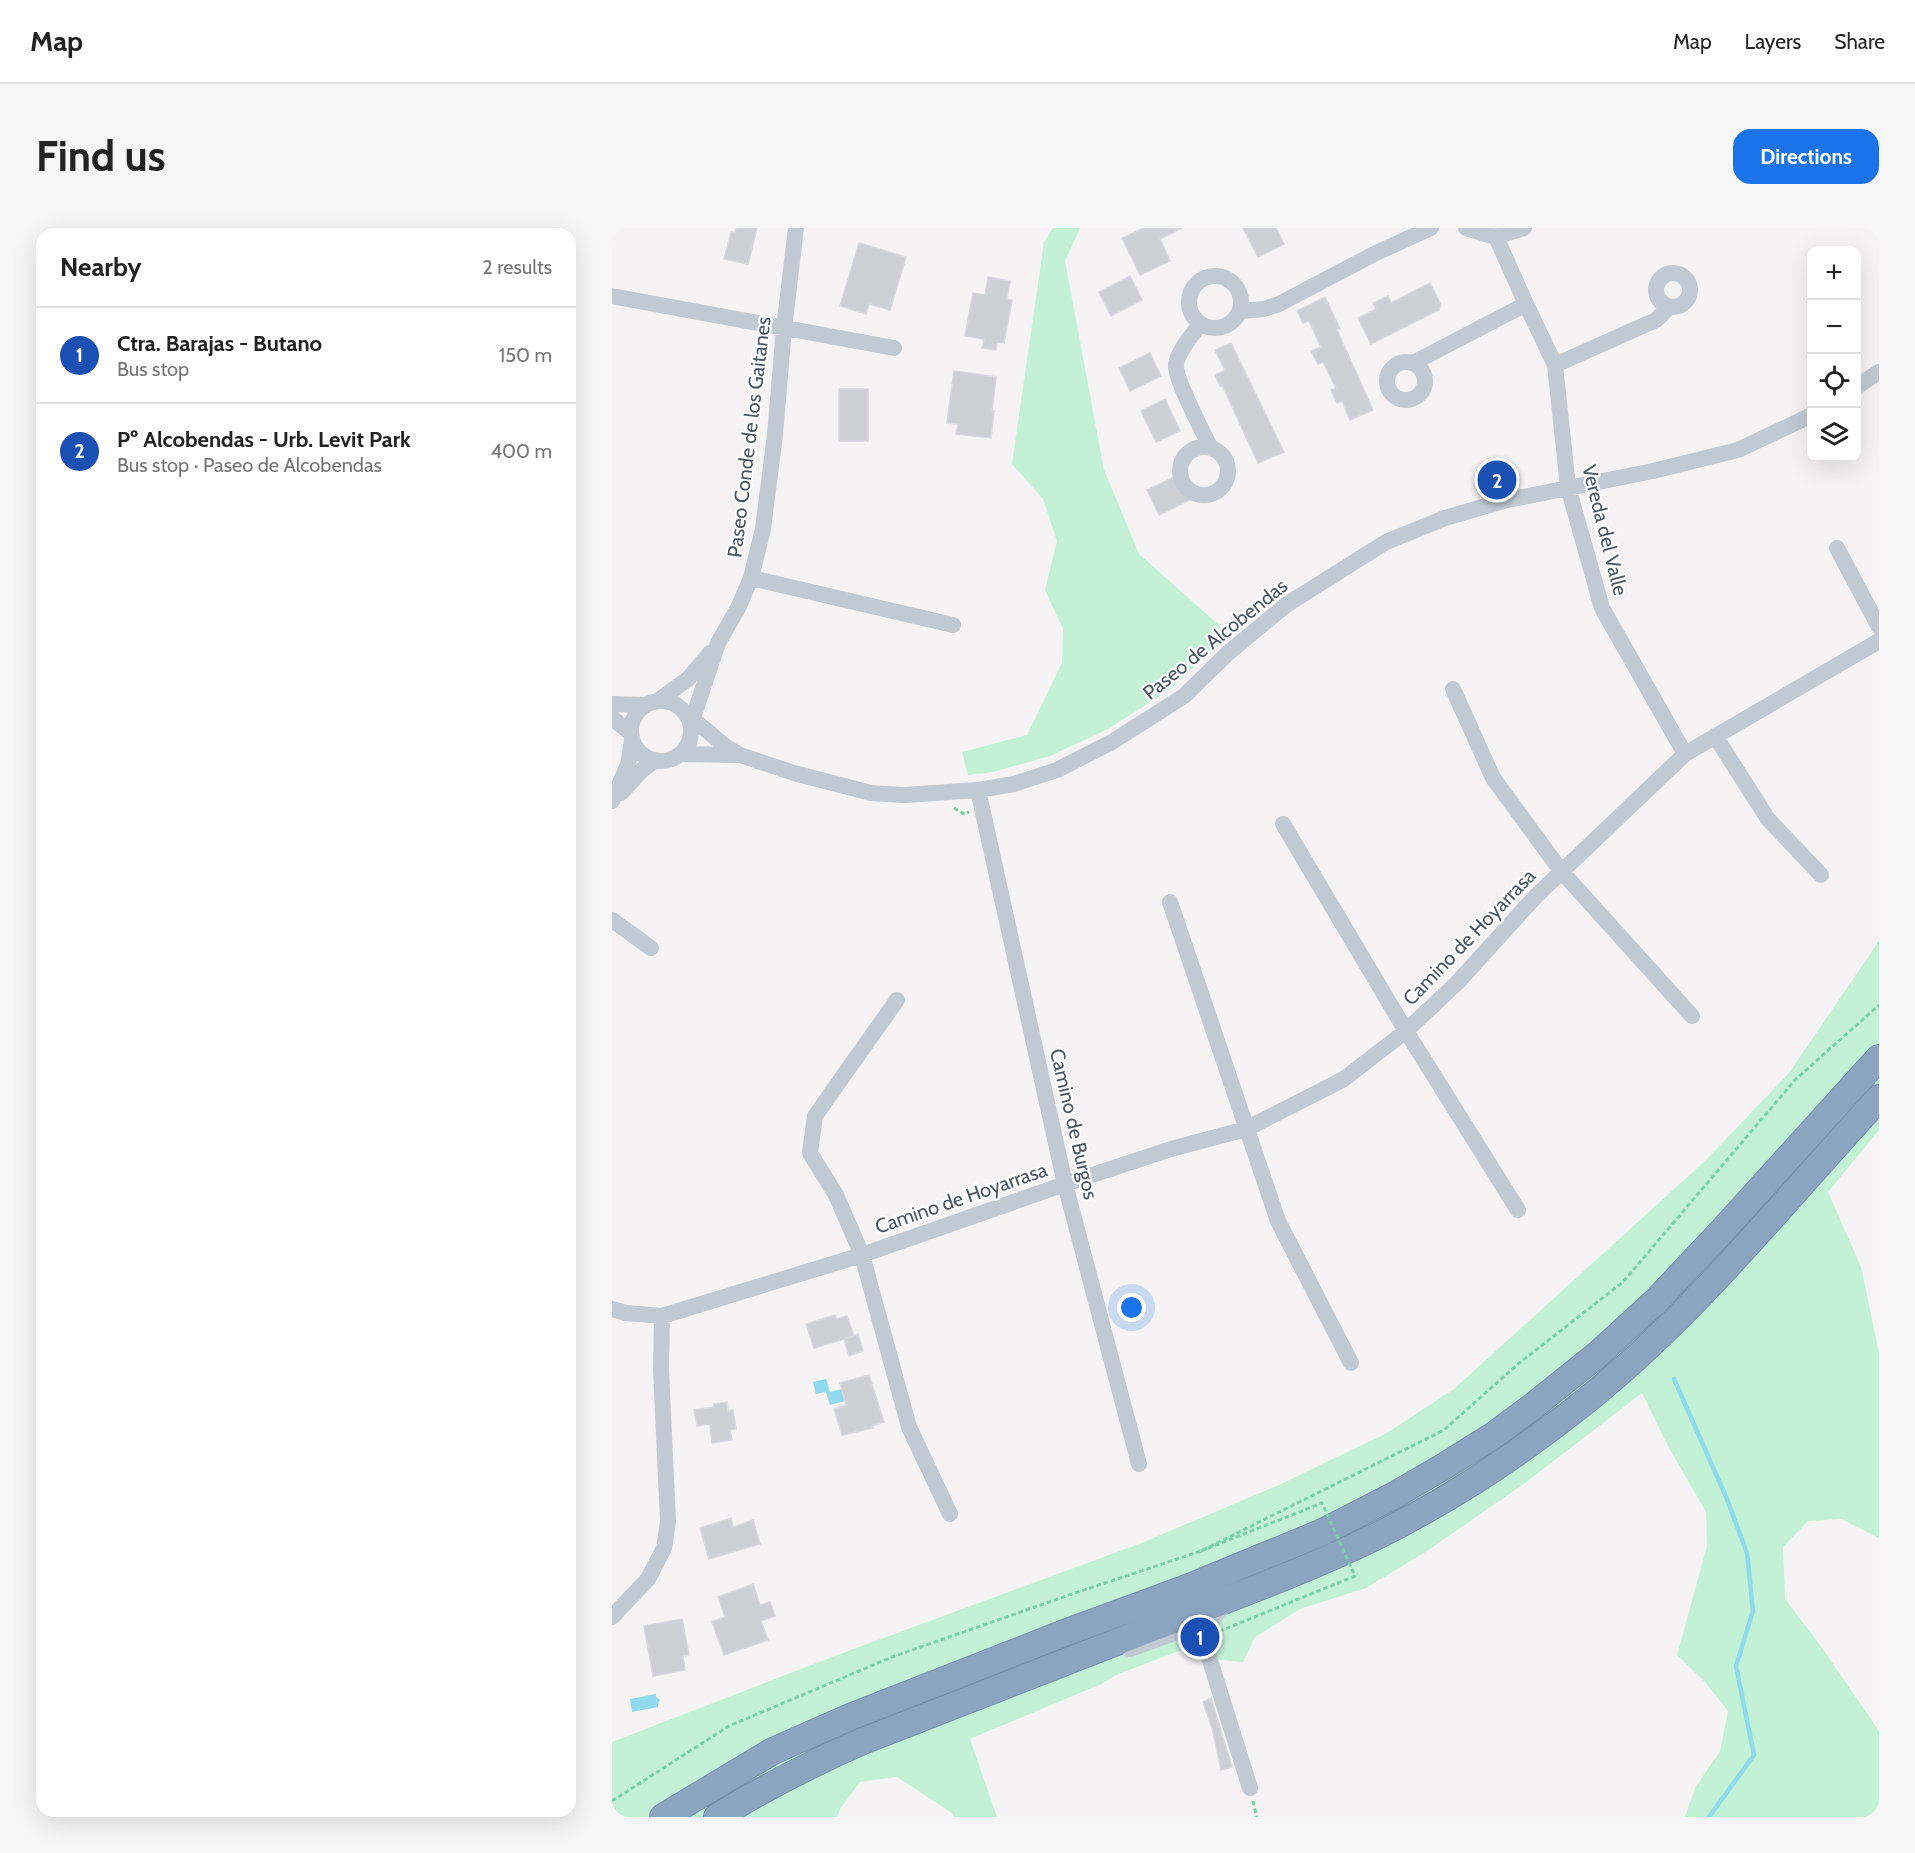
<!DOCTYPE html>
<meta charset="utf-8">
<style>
:root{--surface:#fff;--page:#f6f6f6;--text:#222;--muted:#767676;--line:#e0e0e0;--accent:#1a73e8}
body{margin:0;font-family:Cabin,sans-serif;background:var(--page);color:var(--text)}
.controls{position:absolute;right:18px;top:18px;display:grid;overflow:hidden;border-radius:12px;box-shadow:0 6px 24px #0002}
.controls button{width:54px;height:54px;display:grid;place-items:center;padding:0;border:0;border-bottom:2px solid var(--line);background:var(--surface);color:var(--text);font:30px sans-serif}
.you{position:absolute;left:520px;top:1080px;width:21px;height:21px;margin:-15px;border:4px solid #fff;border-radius:50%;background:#1a73e8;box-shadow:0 0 0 9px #1a73e833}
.badge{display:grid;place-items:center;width:39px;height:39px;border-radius:50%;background:var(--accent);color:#fff;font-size:20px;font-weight:700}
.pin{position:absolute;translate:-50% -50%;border:3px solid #fff;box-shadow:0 2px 6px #0006}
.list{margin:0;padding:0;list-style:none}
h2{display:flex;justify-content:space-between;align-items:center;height:78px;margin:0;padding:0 24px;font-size:26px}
h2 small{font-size:20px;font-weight:400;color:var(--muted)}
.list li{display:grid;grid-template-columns:39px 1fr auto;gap:18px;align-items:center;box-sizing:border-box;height:96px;padding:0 24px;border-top:2px solid var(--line)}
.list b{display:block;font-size:22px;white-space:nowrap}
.list p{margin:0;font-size:20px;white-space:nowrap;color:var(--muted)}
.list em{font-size:20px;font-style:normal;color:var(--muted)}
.icon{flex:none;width:33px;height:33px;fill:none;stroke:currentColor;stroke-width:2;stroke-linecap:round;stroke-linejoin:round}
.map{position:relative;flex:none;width:1267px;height:1589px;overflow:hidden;border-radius:18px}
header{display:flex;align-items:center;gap:36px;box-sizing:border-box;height:84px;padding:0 30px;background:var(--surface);border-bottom:2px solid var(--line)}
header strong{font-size:28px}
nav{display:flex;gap:33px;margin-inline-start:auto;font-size:21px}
.intro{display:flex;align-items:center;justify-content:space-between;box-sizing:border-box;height:144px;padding:0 36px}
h1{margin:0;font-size:42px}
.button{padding:15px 27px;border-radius:18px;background:var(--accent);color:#fff;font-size:21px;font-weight:700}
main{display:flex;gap:36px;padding:0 36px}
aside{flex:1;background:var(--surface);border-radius:18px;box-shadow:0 6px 24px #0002}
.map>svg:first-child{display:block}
</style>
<header>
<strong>Map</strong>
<nav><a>Map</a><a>Layers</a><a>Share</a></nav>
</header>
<div class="intro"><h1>Find us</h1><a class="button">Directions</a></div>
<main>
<aside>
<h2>Nearby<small>2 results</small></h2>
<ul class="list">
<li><span class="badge" style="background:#1a4fb4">1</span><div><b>Ctra. Barajas - Butano</b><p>Bus stop</p></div><em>150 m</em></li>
<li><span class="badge" style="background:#1a4fb4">2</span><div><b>Pº Alcobendas - Urb. Levit Park</b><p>Bus stop · Paseo de Alcobendas</p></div><em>400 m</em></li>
</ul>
</aside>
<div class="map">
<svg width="1267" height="1589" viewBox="0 0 1267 1589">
<rect width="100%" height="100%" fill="#f5f3f3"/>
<path fill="#c3f1d5" d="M441,0h27l-15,33 39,209 35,84 91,81 -60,54 -62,40 -58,27 -57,16 -25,3 -6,-23 65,-17 35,-72 1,-34 -18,-39 12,-49 -14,-42 -31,-35 32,-222z
M1267,713v189l-51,62 33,75 18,86v185l-38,-19 -33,2 -25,26 2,52 35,46 59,86v86h-194l10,-29 25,-37 8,-40 -22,-28 -29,-28 30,-109 -1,-34 -38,-66 -26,-53 -117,90 -98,68 -61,37 -66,21 -45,28 -12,25 -42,-4 -4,-14 -81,31 -15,9 -131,55 27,78h-43l-2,-4 -55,-36 -37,5 -20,27 -3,8h-225v-75l228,-88 299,-110 140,-59 108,-52 67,-44 251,-228 84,-88z"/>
<path fill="#90daee" d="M214,1151l4,13 12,-3 3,12 -15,4 -4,-13 -10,2 -3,-12z
M44,1466v3l4,3 -2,4v3l-26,5 -2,-13z"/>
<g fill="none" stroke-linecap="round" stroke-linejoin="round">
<path stroke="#90daee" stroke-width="4.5" d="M1062,1151l53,120 20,54 6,58 -17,55 18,89 -45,62"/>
</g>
<path fill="#cdcfd5" stroke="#d7d9de" stroke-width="1.5" d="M124,0h21l-9,36 -24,-5 7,-27 4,1z
M532,0h38l-22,11 10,22 -30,14 -18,-37z
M631,0h33l8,16 -26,13z
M247,15l47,14 -16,53 -21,-6 -3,10 -26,-8z
M518,48l12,24 -31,16 -12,-24z
M376,49l22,4 -3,18 5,1 -8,43 -7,-1 -1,8 -14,-2 2,-9 -19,-3 8,-43 12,2z
M818,55l11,22 -2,5 -68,34 -13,-26 18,-9 -3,-6 15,-7 3,7z
M713,69l15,32 -3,1 36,80 -23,10 -8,-19 -5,2 -6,-13 5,-2 -13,-26 -5,2 -7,-13 10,-4 -12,-26 -6,2 -6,-12z
M619,115l53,109 -26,11 -36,-78 -2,1 -5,-11 10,-5 -10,-20z
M538,125l11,23 -31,15 -11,-23z
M342,143l42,6 -4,34h2l-3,27 -35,-4 2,-10 -11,-1z
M227,161h29v52h-29z
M553,171l15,32 -24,11 -15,-31z
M566,247l12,25 -31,15 -12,-25z
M223,1087l2,4 10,-3 7,20 -40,12 -8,-24z
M246,1106l5,17 -14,5 -5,-17z
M257,1147l15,47 -12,4 1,2 -31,7 -8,-26 12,-4 -6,-22z
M115,1174l1,9 5,-1 3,19 -6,1 2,10 -20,3 -2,-19 -13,2 -3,-16 20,-3v-3z
M119,1290l2,9 20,-7 7,24 -51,15 -9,-31z
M141,1356l7,21 10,-3 5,14 -14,5 7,19 -44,15 -12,-33 13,-5 -7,-20z
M70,1391l7,36 -6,1 2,14 -32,6 -9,-50z
M599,1470l21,69 -11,3 -9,-42 -9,-26z"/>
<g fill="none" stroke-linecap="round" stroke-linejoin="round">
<g stroke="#7690ad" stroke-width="28">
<path id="highway" d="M51,1589l110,-66 77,-34 217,-85 120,-44 136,-56 72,-37 48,-28 51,-32 38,-28 65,-52 59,-54 66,-70 157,-173
M105,1589c47,-29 95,-54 146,-76 97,-38 195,-76 292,-114 75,-29 151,-56 222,-91 68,-34 133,-76 192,-122 118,-90 210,-208 310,-316"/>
</g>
<path stroke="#7ad0a6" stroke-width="3" stroke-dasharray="4.5 3" stroke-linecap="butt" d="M342,580l10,6 5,-2
M0,1573l117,-75 163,-69 180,-63 129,-43 243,-121 74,-66 105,-82 172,-202 84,-75
M641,1573l4,16"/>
<path stroke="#c1cad2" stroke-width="16" d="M854,0l30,9 28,-9
M884,9l30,67 29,61 13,122 34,121 83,146
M1044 62a17 17 0 1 1 34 0a17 17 0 1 1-34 0Z
M577 74a26 26 0 1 1 52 0a26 26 0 1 1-52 0Z
M0,68l282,52
M628,83l24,-2 15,-5 97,-51 55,-25
M588,96c-8,12 -21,25 -24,40 -2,14 27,67 34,83
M775 153a19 19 0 1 1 38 0a19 19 0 1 1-38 0Z
M801,135l113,-59
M943,137l101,-45 13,-13
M1244,159l23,-15
M568 243a24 24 0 1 1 48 0a24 24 0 1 1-48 0Z
M1225,320l42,79
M139,350l202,47
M841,461l40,89 69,94 130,144
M47,472l29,-21 22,-26
M19 503a30 30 0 1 1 60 0a30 30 0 1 1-60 0Z
M0,476l34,1
M75,486l38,32 15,9 54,18 77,20 33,2 74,-5 36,-6 43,-14 55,-28 72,-46 44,-43 58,-48 100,-63 59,-24 58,-17 150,-30 85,-21 74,-35
M0,490l19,15
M79,496l27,-81 20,-35 13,-30 12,-49 12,-94 9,-107 12,-100
M1103,508l53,83 53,56
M68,526l59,1
M366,562l87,394 74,280
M9,565l21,-23 12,-9
M0,573l16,-36 4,-25
M671,596l123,207 112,179
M558,674l108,319 73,142
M0,692l39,28
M285,772l-82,116 -5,37 26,42 26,60 47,172 41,87
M0,1081l14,4 36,3 200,-61 203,-71 106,-35 75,-20 98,-50 62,-48 51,-48 79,-87 149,-142 194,-113
M0,1389l36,-38 16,-31 4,-26 -7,-152 1,-54
M591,1410l16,-28 10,-7
M518,1421l56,-20 17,9 47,150"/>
<use href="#highway" stroke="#8ba5c1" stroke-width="26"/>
<path stroke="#7ad0a6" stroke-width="3" stroke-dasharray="4.5 3" stroke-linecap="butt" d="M589,1323l121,-48 33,73 -152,62"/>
</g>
<g text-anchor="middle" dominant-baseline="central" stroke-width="4.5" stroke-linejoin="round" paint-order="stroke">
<g font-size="20" fill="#4a5661" stroke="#fff">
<text transform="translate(137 209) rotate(-83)">Paseo Conde de los Gaitanes</text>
<text transform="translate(993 302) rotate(76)">Vereda del Valle</text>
<text transform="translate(603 411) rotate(-39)">Paseo de Alcobendas</text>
<text transform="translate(857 709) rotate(-46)">Camino de Hoyarrasa</text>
<text transform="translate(462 896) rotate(77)">Camino de Burgos</text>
<text transform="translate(349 970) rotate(-19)">Camino de Hoyarrasa</text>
</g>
</g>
</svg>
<div class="controls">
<button>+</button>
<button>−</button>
<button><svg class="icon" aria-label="locate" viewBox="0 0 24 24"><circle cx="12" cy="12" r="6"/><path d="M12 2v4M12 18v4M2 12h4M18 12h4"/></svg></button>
<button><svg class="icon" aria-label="layers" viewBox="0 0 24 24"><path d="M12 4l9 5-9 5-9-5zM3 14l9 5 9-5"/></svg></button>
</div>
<div class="you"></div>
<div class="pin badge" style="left:588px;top:1409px;background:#1a4fb4">1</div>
<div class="pin badge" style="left:885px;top:252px;background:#1a4fb4">2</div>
</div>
</main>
